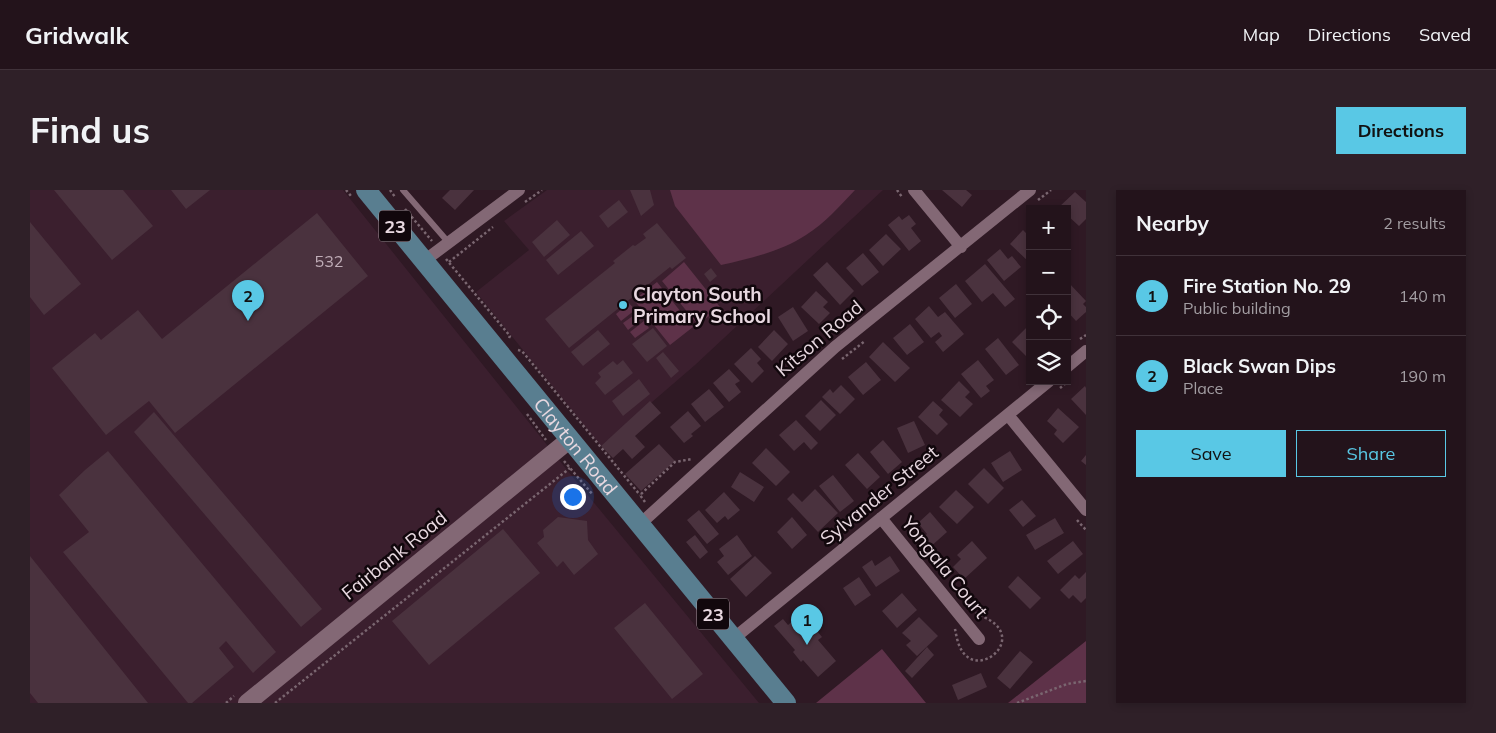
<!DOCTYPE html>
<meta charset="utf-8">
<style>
:root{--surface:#23131b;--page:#2f2028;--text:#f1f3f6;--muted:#a39ea3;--line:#40323a;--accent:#59c8e5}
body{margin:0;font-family:Mulish,sans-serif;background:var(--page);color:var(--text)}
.controls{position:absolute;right:15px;top:15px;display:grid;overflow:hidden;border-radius:0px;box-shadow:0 2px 8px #0003}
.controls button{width:45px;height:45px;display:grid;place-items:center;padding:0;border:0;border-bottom:1px solid var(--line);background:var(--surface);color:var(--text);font:25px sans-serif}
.you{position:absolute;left:542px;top:306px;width:18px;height:18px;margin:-12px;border:4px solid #fff;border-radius:50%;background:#1a73e8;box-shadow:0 0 0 8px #1a73e833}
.badge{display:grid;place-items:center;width:32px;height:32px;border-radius:50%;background:var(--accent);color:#111;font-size:16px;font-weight:700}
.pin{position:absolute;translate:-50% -41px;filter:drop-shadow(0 1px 2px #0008)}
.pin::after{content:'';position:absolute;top:26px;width:18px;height:15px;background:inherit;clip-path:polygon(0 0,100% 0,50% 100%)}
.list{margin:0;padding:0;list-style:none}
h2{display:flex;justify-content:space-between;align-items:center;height:65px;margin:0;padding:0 20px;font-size:21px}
h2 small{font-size:16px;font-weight:400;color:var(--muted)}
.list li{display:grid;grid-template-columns:32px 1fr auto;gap:15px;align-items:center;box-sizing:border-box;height:80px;padding:0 20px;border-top:1px solid var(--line)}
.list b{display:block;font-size:19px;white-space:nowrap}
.list p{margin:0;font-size:16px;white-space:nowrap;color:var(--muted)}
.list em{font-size:16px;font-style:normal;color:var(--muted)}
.actions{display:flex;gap:10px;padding:15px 20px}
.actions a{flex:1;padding:11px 0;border:1px solid var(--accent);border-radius:0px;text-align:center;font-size:18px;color:var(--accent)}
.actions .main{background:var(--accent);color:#111}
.icon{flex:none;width:28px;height:28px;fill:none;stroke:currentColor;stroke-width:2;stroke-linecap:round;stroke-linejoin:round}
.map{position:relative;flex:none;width:1056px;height:513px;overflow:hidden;border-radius:0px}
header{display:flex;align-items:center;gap:30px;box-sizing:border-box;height:70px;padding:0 25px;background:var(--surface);border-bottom:1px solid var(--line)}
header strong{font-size:24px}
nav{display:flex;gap:28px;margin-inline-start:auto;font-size:18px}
.intro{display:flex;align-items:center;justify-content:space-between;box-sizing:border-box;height:120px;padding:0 30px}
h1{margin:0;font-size:35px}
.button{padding:12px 22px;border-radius:0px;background:var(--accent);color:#111;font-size:18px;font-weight:700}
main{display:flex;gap:30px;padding:0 30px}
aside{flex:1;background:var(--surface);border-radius:0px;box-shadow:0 2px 8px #0003}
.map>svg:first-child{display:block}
</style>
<header>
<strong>Gridwalk</strong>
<nav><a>Map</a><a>Directions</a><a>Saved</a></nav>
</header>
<div class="intro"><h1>Find us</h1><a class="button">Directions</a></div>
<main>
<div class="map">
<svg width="1056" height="513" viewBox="0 0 1056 513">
<rect width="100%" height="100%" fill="#2f1924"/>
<path fill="#3b1f2e" d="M0,0h313l224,280 192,233h-729z
M517,0h336l-188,175 -94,81 -125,-154 53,-42 -25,-29z"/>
<path fill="#5e3249" d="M640,0h185c-15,16 -30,33 -49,45 -24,16 -57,24 -85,30l-46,-59z
M654,72l36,45 -22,18 -36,-44z
M627,92l36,45 -23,18 -36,-45z
M599,113l6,7 -14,11 -5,-7z
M607,123l5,6 -14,11 -5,-7z
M614,131l5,7 -14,10 -5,-6z
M1056,451v62h-78z
M852,459l44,54h-110z"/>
<path fill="#4a323e" d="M24,0h69l30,36 -41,34z
M141,0h39l-24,19z
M420,0h24l-19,20 -13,-12z
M600,0h20l4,15 -13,11z
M912,0h24l6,5 -10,12z
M1045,2l11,10v17l-7,7 -12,-11v-6l-8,-2z
M589,10l9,12 -20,16 -9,-12z
M287,23l51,63 -193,157 -26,-32 -43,34 -54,-67 43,-35 6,7 37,-30 24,29z
M879,25l7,9 -5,4 10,13 -12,10 -21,-26 11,-9 3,4z
M527,30l13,15 -26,22 -12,-15z
M0,32l51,62 -37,31 -14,-18z
M627,33l29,35 -14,11 -2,-2 -101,81 -24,-29 70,-56 -2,-2 20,-16 2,1 11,-8 -3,-4z
M993,40l7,7v26l-20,-19z
M551,41l13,15 -36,29 -12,-15z
M856,44l15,15 -18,17 -14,-16z
M970,59l8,10 4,-3 9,11 -17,14 -17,-21z
M833,63l16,19 -17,14 -16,-18z
M797,72l27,29 -14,14 -27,-30z
M955,74l30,35 -10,8 -12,-14 -11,9 -17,-21z
M681,78l6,8 -7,6 -6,-8z
M1038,92l18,19 -3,3 3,3v5l-10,9 -9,-10z
M926,94l16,20 -17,14 -16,-20z
M786,101l12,11 -5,5 7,6 -11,11 -18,-17z
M899,116l9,11 7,-5 19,22 -21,18 -8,-10 7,-6 -3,-4 -8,6 -16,-19z
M763,117l15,24 -15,10 -15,-24z
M880,134l14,18 -17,13 -14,-17z
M997,137l3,2v31l-18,-18z
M623,138l14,18 -20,16 -15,-18z
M568,140l12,14 -27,22 -12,-14z
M744,140l14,14 -16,17 -14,-14z
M968,148l21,27 -13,10 -21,-26z
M853,152l27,26 -15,14 -26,-25z
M721,158l10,11 -4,4 7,8 -12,12 -18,-19z
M633,162l16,19 -8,7 -15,-20z
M593,170l10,13 -28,22 -10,-12 6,-6 -3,-4 15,-12 4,4z
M948,170l16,20 -8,6 4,5 -9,7 -20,-24z
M836,172l15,18 -18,15 -15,-18z
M699,179l11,12 -5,3 6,8 -12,10 -16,-19z
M609,189l11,15 -27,22 -11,-15z
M929,191l11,11 -5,5 8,7 -13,13 -19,-17z
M811,195l14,14 -15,15 -18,-17 8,-8 3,4z
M1055,196l1,2v27l-15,-16z
M679,199l15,18 -19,15 -14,-18z
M791,210l15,15 -16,16 -15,-15z
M620,211l11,12 -26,23 10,11 -13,12 -9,-10 -10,9 -12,-12z
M903,211l10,9 -4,5 9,9 -11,11 -19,-18z
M1028,218l21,19 -16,16 -9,-9 3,-4 -10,-9z
M658,221l13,15 -10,8 2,2 -9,7 -14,-16z
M124,222l168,197 -21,18 -167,-195z
M766,230l22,23 -7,7 -7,-8 -10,9 -15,-16z
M884,231l11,24 -17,8 -11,-25z
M853,250l19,22 -14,12 -18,-22z
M629,254l16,17 -34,30 -16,-17z
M736,258l24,24 -14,14 -24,-23z
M78,261l168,201 -23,21 -27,-32 -7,7 15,19 -42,36h-4l-125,-151 26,-20 -30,-37 26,-25z
M980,261l12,19 -19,12 -12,-19z
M828,263l22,24 -13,12 -22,-24z
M1056,265v10l-5,-4z
M954,278l20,20 -16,16 -20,-20z
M710,282l24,15 -10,15 -23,-15z
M803,285l21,26 -14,11 -21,-26z
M785,299l23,24 -20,19 -31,-33 6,-6 9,9z
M926,300l18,17 -17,17 -18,-17z
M694,302l16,18 -12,10 -3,-4 -8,7 -12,-13z
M992,310l14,16 -13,11 -14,-17z
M669,320l20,24 -12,10 -20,-24z
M900,322l17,20 -18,16 -8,-9 6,-5 -9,-11z
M528,327l29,4 1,19 10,14 -24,21 -11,-14 -6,6 -20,-24 7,-6 -1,-7z
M762,327l15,18 -15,14 -15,-17z
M1025,328l9,15 -29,17 -9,-15z
M473,339l37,44 -111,92 -37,-44z
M665,345l13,17 -8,7 -14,-17z
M707,345l15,21 -24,19 -11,-13 7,-6 -5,-7z
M942,351l15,17 -23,21 -11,-12 8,-8 -4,-4z
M1043,351l10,13 -25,20 -11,-13z
M0,366l118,147h-110l-8,-10z
M725,366l17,17 -26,24 -16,-18z
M860,366l10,15 -24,16 -14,-20 10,-7 3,6z
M1056,382v26l-5,5 -8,-8 -4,4 -9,-9 15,-15 4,4z
M988,386l23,22 -11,11 -22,-22z
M829,387l12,18 -16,11 -12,-18z
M872,403l15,17 -20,18 -15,-17z
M615,413l58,71 -31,25 -58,-71z
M772,423l20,24 -4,3 18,21 -18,16 -15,-17 -2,2 -8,-10 2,-2 -21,-24 9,-7 5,6z
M889,427l19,19 -21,20 -11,-11 5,-4 -9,-8z
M897,457l7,8 -22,23 -7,-7z
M990,461l13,11 -23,27 -13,-11z
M951,483l6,14 -29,13 -6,-15z"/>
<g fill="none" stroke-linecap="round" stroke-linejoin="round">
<path stroke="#7a6670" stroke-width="2.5" stroke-dasharray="2.5 2.5" stroke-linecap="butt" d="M316,0l5,6
M360,0l5,7
M867,0l5,7
M1008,10l13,-10
M495,12l17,-12
M375,19l27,32
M416,69l64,77 -1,2
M419,72l44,-35
M1050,149l6,-4
M488,160l4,1 118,144
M812,169l23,-18
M1030,198l11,-9
M497,224l19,26
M534,271l29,34
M615,312l-5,-7 35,-33 17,-3
M1047,330l9,10
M925,439c1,5 2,11 4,16 14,36 61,1 36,-21 -5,-5 -15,-8 -21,-12
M196,513l8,-7
M245,513l295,-235
M987,513l50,-19 19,-3"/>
<path stroke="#836875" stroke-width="6" d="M373,0l46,53"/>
<path stroke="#836875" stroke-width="12" d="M884,0l47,57
M394,71l95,-71
M1037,177l19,-16
M978,225l78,95
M851,328l98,121
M609,335l196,-178 195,-157
M703,449l316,-258"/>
<path stroke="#836875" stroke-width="18" d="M217,513l322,-263"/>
<path stroke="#597e90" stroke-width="20" id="s1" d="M336,0l420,513"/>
</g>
<circle fill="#59c8e5" stroke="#11070c" stroke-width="2" cx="593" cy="115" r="5"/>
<g text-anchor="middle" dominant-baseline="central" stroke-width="5" stroke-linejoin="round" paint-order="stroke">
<g font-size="16" fill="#c0aeb8">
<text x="299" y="71">532</text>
</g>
<g fill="#11070c" stroke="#a899a0" stroke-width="1">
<rect x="349" y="20.5" width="32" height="31" rx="4"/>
<rect x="667" y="408.5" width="32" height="31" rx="4"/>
</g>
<g font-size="18" font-weight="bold" fill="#e8d8e0">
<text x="365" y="36">23</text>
<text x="683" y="424">23</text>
</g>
<g font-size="19" font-weight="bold" fill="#e8d8e0" stroke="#11070c" text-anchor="start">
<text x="603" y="104">Clayton South<tspan x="603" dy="22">Primary School</tspan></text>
</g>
<g font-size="19" fill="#e8d8e0" stroke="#11070c">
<text transform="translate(789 148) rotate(-40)">Kitson Road</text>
<text stroke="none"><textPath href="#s1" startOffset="331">Clayton Road</textPath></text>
<text transform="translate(849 305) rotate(-39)">Sylvander Street</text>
<text transform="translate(364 365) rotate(-39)">Fairbank Road</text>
<text transform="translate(915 377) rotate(51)">Yongala Court</text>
</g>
</g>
</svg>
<div class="controls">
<button>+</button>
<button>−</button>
<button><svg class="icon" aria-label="locate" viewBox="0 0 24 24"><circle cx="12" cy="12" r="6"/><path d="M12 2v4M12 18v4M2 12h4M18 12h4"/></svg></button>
<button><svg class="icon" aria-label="layers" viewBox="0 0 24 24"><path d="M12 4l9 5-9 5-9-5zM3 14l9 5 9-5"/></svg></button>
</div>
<div class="you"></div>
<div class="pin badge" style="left:777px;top:455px">1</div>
<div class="pin badge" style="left:218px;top:131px">2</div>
</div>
<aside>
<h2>Nearby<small>2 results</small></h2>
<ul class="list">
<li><span class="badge">1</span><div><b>Fire Station No. 29</b><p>Public building</p></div><em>140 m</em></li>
<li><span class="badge">2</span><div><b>Black Swan Dips</b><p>Place</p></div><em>190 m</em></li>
</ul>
<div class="actions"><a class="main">Save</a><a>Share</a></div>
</aside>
</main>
